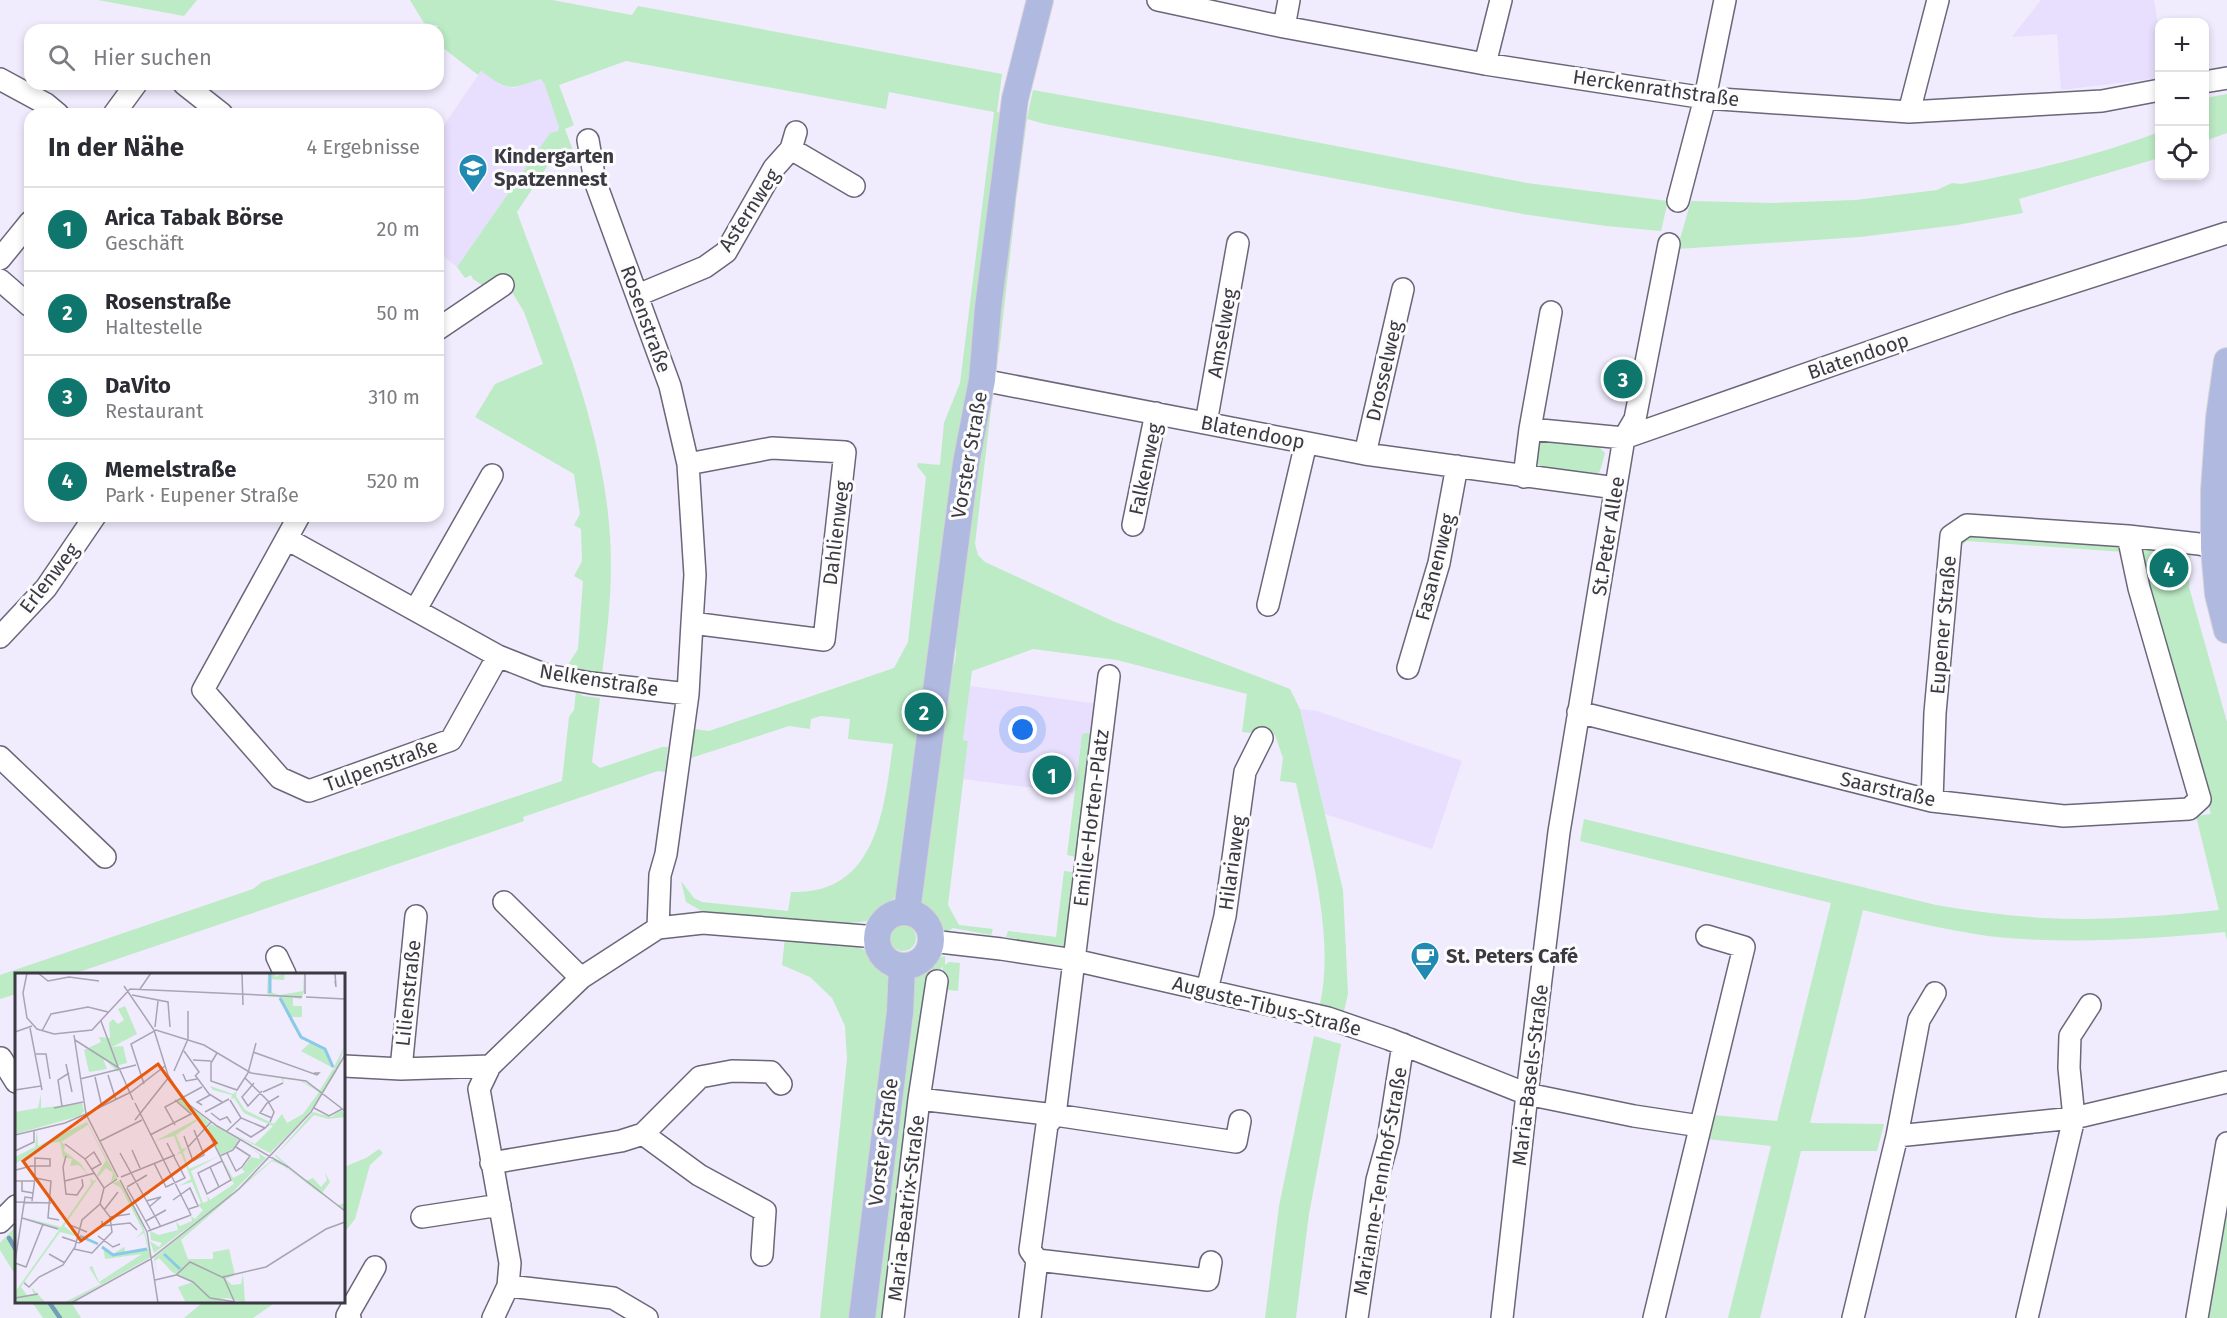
<!DOCTYPE html>
<html lang="de">
<meta charset="utf-8">
<style>
:root{--surface:#fff;--page:#f2f2f3;--text:#2b2b33;--muted:#7c7c81;--line:#e1e1e2;--accent:#0f766e}
body{margin:0;font-family:"Fira Sans",sans-serif;background:var(--page);color:var(--text)}
.controls{position:absolute;right:18px;top:18px;display:grid;overflow:hidden;border-radius:12px;box-shadow:0 3px 9px #0003}
.controls button{width:54px;height:54px;display:grid;place-items:center;padding:0;border:0;border-bottom:2px solid var(--line);background:var(--surface);color:var(--text);font:30px sans-serif}
.you{position:absolute;left:1023px;top:730px;width:21px;height:21px;margin:-15px;border:4px solid #fff;border-radius:50%;background:#1a73e8;box-shadow:0 0 0 9px #1a73e833}
.badge{display:grid;place-items:center;width:39px;height:39px;border-radius:50%;background:var(--accent);color:#fff;font-size:20px;font-weight:700}
.pin{position:absolute;translate:-50% -50%;border:3px solid #fff;box-shadow:0 2px 6px #0006}
.list{margin:0;padding:0;list-style:none}
h2{display:flex;justify-content:space-between;align-items:center;height:78px;margin:0;padding:0 24px;font-size:26px}
h2 small{font-size:20px;font-weight:400;color:var(--muted)}
.list li{display:grid;grid-template-columns:39px 1fr auto;gap:18px;align-items:center;box-sizing:border-box;height:84px;padding:0 24px;border-top:2px solid var(--line)}
.list b{display:block;font-size:22px;white-space:nowrap}
.list p{margin:0;font-size:20px;white-space:nowrap;color:var(--muted)}
.list em{font-size:20px;font-style:normal;color:var(--muted)}
.icon{flex:none;width:33px;height:33px;fill:none;stroke:currentColor;stroke-width:2;stroke-linecap:round;stroke-linejoin:round}
.map{position:relative;flex:none;width:2227px;height:1318px;overflow:hidden}
.search{position:absolute;background:var(--surface);box-shadow:0 3px 9px #0003;left:24px;top:24px;width:420px;height:66px;display:flex;align-items:center;gap:15px;box-sizing:border-box;padding:0 21px;border-radius:18px;color:var(--muted);font-size:22px}
.panel{position:absolute;background:var(--surface);box-shadow:0 3px 9px #0003;left:24px;top:108px;width:420px;height:414px;border-radius:18px}
.map>svg:first-child{display:block}
</style>
<div class="map">
<svg width="2227" height="1318" viewBox="0 0 2227 1318">
<rect width="100%" height="100%" fill="#f0ebfd"/>
<path fill="#e7dffd" d="M2041,0h113l6,38 -1,40 -98,12 -4,-56 -45,3z
M481,71l20,14 13,3 25,-9 5,4 15,44 -1,4 -8,2 -93,134 -19,-15v-118z
M970,686l128,18 -2,34 -14,-3 -8,58 -111,-14 5,-38 -5,-1z
M1300,709l17,2 145,50 -30,88 -107,-35z"/>
<path fill="#bdebc5" d="M98,0h99l-13,16z
M410,0h142l80,15 6,-9 364,68 -5,38 7,2 -35,294 -71,481 -7,15 -16,16 -48,6 -122,-13 -19,-11 -5,-21 13,17 8,4 86,9 3,-19c86,3 93,-83 102,-148l-45,-5 2,-20 -29,-3 -10,3 -1,10 -21,-3 -98,32 3,-29 15,2 185,-63 14,-26 18,-165 -9,-11 1,-3 22,2 4,-42 16,-40 34,-271 -105,-20 -3,17 -260,-48 -67,24 15,40 -9,4 9,24 -24,9 -33,50c38,105 86,211 93,324 3,46 -2,92 -8,138l-36,-6 12,-19 5,-68 -9,-5 8,-15 -1,-32 -7,-4 6,-11 -6,-40 -99,-57 20,-33 48,-20 -19,-52 -21,-35 -12,7 -9,1 -9,-6 -2,-4 -6,3 -8,-11 93,-134 8,-2 1,-4 -15,-44 -4,-4c-31,11 -32,12 -59,-8l-3,4 -40,-31v-14h-8l9,-4 -15,-3z
M1033,90l168,30 326,63 141,18 -7,30 -55,-5 -83,-12 -478,-90 -18,-5 -10,75 -5,-6 11,-69 4,-1z
M2227,94v39l-22,8v-43z
M2159,132v26l-140,41 4,14 -66,12 -97,12 -183,12 14,-48 82,2 83,-3 81,-10 15,-7 9,1c68,-12 134,-28 198,-52z
M1016,203l-17,150 -5,-6 17,-140z
M992,401l-17,143 3,11 7,7 130,60 175,67 10,20 43,181 5,104 -4,17 -24,-7c15,-67 -10,-155 -24,-221l-16,-2 3,-23 -8,-23 -33,-3 5,-38 -130,-34 -84,-11 -61,22 -9,69 5,1 -20,164 11,20 34,4 -2,6 -38,-7 -7,5c-15,-6 -21,-19 -25,-34l28,-222c6,-10 9,-26 6,-38l20,-163 11,-63z
M1550,440l49,7 6,6 -5,18 -4,4 -54,-7 -8,-7 5,-18z
M1968,534l154,11 2,7 -157,-11 -11,9 1,-10z
M2138,546l53,3 -2,38 38,135v218l-2,-8c-79,7 -158,13 -237,4 -42,-6 -84,-16 -125,-26l-53,213 74,1 -7,27h-76l-41,167h-32l43,-172 -64,-7 6,-24 64,6 54,-218 -251,-62 4,-22 352,86c36,6 72,11 109,13 58,3 117,-2 174,-8l-23,-94 15,-2z
M576,691l7,5 17,2 -8,64 8,6 62,-21h6l-3,25 -7,-1 -135,46 1,4 -451,153h-57v20l-16,5v-24l253,-86 9,-7 300,-101 7,-64 5,-7z
M1086,733l6,1 -11,124 -14,-3 15,-121z
M1064,871l15,2 -12,74 -61,-10 2,-6 48,6z
M890 938a13 13 0 1 1 26 0a13 13 0 1 1-26 0Z
M785,938c34,3 93,-2 103,41 2,7 1,16 2,24l-34,315h-36l27,-259 -2,-33 -13,-28 -22,-21 -28,-12z
M945,956v9l4,-3 11,1 -2,28 -17,-2 2,-23 -7,9 -51,343h-16l44,-334c8,-20 12,-22 32,-28z
M1314,1036l27,8 -32,170 -13,104h-31l14,-112z
M379,1149l4,4 -13,12 -15,54 -11,14v-66l22,-9z
M2227,1212v106h-19z
M16,1226v50l-16,-26v-7z
M32,1302h39l10,16h-38z
M203,1302h73l-23,16h-69z"/>
<g fill="none" stroke-linecap="round" stroke-linejoin="round">
<path stroke="#729eb7" stroke-width="4.5" d="M9,1238l7,12
M49,1302l11,16"/>
<g stroke="#6b6679" stroke-width="24">
<path id="minor" d="M1158,0l126,27 201,37 220,34 204,14 193,-11 58,-11
M1284,27l5,-27
M1485,64l16,-64
M0,79l46,25 12,10
M2204,82l23,-4
M184,84l38,30
M1909,112l29,-112
M114,114l22,-30
M588,140l7,41 75,205 18,78 7,111 -3,48 -4,71 -22,160 -6,21 -2,53 45,-5 174,14
M791,149l63,37
M1678,201l27,-103 20,-98
M0,259l30,-37
M0,280l30,26
M638,295l67,-28 21,-15 48,-84 17,-19 5,-17
M438,329l65,-44
M982,380l383,74 251,34
M1206,423l32,-180
M1530,429l94,9 385,-135 218,-70
M1365,454l38,-165
M688,464l84,-16 73,4 -21,188 -132,-17
M1524,477l6,-48 21,-117
M299,516l-96,174 77,88 29,13 142,-51 47,-84
M1133,525l23,-112
M287,539l211,117 48,19 45,8 97,11
M1268,605l38,-162
M416,609l76,-134
M0,637l46,-49 49,-72
M1408,668l31,-105 18,-97
M1578,712l354,89 132,15 125,-7 11,-10 -61,-211 -11,-52
M0,757l105,100
M1932,801l3,-88 16,-177 16,-11 161,11 71,8 28,6
M504,902l77,76
M931,941l70,8 73,11 254,58 61,21 138,55 107,22 66,10
M277,957l8,17
M1207,990l18,-74 20,-144 17,-34
M1,1058l15,24
M344,1066l57,3 89,-3 91,-88 77,-50
M490,1066l-11,23 31,174 -2,23 -15,32
M401,1069l15,-153
M919,1099l136,16 181,27 4,-21
M643,1134l56,41 66,36 -3,44
M1897,1136l177,-18 153,-36
M491,1163l130,-22 22,-7 57,-57 32,-6 39,1 10,12
M422,1217l78,-12
M0,1222l16,-16
M1037,1260l171,20 3,-18
M508,1286l105,12 34,20
M350,1318l-3,-2 28,-49
M893,1318l26,-219 18,-118
M1030,1318l7,-58 -7,-10 17,-125 8,-10 54,-439
M1357,1318l20,-138 11,-40 15,-96
M1502,1318l25,-224 32,-262 65,-394 11,-19 34,-175
M1654,1318l90,-371 -37,-11
M1853,1318l44,-182 22,-116 16,-27
M2027,1318l47,-200 -5,-50 1,-32 20,-31
M2197,1318l30,-175"/>
</g>
<g stroke="#d4d3d5" stroke-width="28">
<path id="major" d="M2227,361l-8,57 -5,73v57l4,46 9,36
M907,911l59,-448 16,-83 6,-72 27,-209 25,-99
M877 939a27 27 0 1 1 54 0a27 27 0 1 1-54 0Z
M862,1318l38,-306 2,-46"/>
</g>
<use href="#minor" stroke="#fff" stroke-width="21"/>
<use href="#major" stroke="#b0b9df" stroke-width="26"/>
</g>
<defs>
<g id="school-pin" transform="scale(1.5)"><path d="M0 17L-7.5 6A9.5 9.5 0 1 1 7.5 6Z" fill="#218ab2" stroke="#fcfcfc"/><path d="M0-5L7-2L0 1L-7-2ZM-4 1L0 2.5L4 1V4Q0 6-4 4Z" fill="#fff"/></g>
<g id="cafe-pin" transform="scale(1.5)"><path d="M0 17L-7.5 6A9.5 9.5 0 1 1 7.5 6Z" fill="#218ab2" stroke="#fcfcfc"/><path d="M-5.5-4.5H6V0H3Q3 3.5 0 3.5H-2.5Q-5.5 3.5-5.5 0ZM3-3.2v2h1.7v-2ZM-6 4.5H4V6H-6Z" fill="#fff"/></g>
</defs>
<g fill-rule="evenodd">
<use href="#school-pin" x="473" y="168"/>
<use href="#cafe-pin" x="1425" y="956"/>
</g>
<g text-anchor="middle" dominant-baseline="central" stroke-width="6" stroke-linejoin="round" paint-order="stroke">
<g font-size="20" fill="#3b3942" stroke="#fcfcfc">
<text transform="translate(1656 88) rotate(8)">Herckenrathstraße</text>
<text transform="translate(749 210) rotate(-57)">Asternweg</text>
<text transform="translate(646 319) rotate(70)">Rosenstraße</text>
<text transform="translate(1222 333) rotate(-80)">Amselweg</text>
<text transform="translate(1858 356) rotate(-19)">Blatendoop</text>
<text transform="translate(1384 371) rotate(-77)">Drosselweg</text>
<text transform="translate(1253 432) rotate(11)">Blatendoop</text>
<text transform="translate(969 455) rotate(-80)">Vorster Straße</text>
<text transform="translate(1145 469) rotate(-78)">Falkenweg</text>
<text transform="translate(836 533) rotate(-83)">Dahlienweg</text>
<text transform="translate(1608 536) rotate(-81)">St.Peter Allee</text>
<text transform="translate(1435 567) rotate(-76)">Fasanenweg</text>
<text transform="translate(49 578) rotate(-52)">Erlenweg</text>
<text transform="translate(1943 625) rotate(-85)">Eupener Straße</text>
<text transform="translate(599 680) rotate(9)">Nelkenstraße</text>
<text transform="translate(381 765) rotate(-20)">Tulpenstraße</text>
<text transform="translate(1888 789) rotate(13)">Saarstraße</text>
<text transform="translate(1091 818) rotate(-83)">Emilie-Horten-Platz</text>
<text transform="translate(1232 863) rotate(-82)">Hilariaweg</text>
<text transform="translate(408 993) rotate(-84)">Lilienstraße</text>
<text transform="translate(1267 1006) rotate(14)">Auguste-Tibus-Straße</text>
<text transform="translate(1530 1075) rotate(-83)">Maria-Basels-Straße</text>
<text transform="translate(883 1142) rotate(-83)">Vorster Straße</text>
<text transform="translate(1380 1181) rotate(-80)">Marianne-Tennhof-Straße</text>
<text transform="translate(906 1208) rotate(-83)">Maria-Beatrix-Straße</text>
</g>
<g font-size="20" font-weight="bold" fill="#3b3942" stroke="#fcfcfc" text-anchor="start">
<text x="494" y="156">Kindergarten<tspan x="494" dy="23">Spatzennest</tspan></text>
<text x="1446" y="956">St. Peters Café</text>
</g>
</g>
<g transform="translate(15 973)">
<rect width="330" height="330" fill="#f0ebfd"/>
<path d="M253,0h7v4l10,-4 -1,7 -14,-1v13l10,3 23,-4 1,-18v19l-3,7 -8,-1v8h9v11h-13l12,20 25,11 8,19 11,-22 -8,25 -36,-19 9,-8 -9,-5 -2,-2 -7,-12 -13,-27 -12,-3zM110,33l12,28 -25,13 11,-1 4,17 -8,2 -1,7 -15,-14 4,11 -18,3 -5,-22 17,-8 -2,-5 11,1 -1,-15 4,-4 5,5 6,-4 -6,-11zM318,96l4,2 -31,46 -36,36 -41,-21 26,12 18,-18 -29,-13 -10,-15 -3,1 1,-4 -19,-5 -13,-17 10,13 23,8 4,-3 -1,5 9,14 29,14 8,-10 5,9 16,-9 16,-22 -20,-12 -16,-1 2,6 -4,-7 -33,-3 50,4 22,11zM26,121v14l41,-5 2,8 -4,5 -65,18v-22l23,-4zM165,125l29,24 -4,5 -7,-7 -22,15 6,14 5,-1 -4,4 6,17 30,-13 -28,15 12,32 5,-2 -1,-5 3,4 24,-16 -13,-27 12,21 12,-6 -3,-3 9,-12 9,2 -1,-5 -18,-13 25,17 -41,42 -71,53 -4,-12 9,6 3,-4 -11,-3 -1,-9 9,4 19,-5 -2,-8 4,4 12,-5 -1,-5 4,3 8,-9 -5,-5 3,-2 -9,-21 -13,4 12,-7 -10,-26 -5,2 4,-4 -6,-15 -19,5 42,-22 -21,-19zM327,137l3,7 -17,2 -14,-4 -38,40 30,26 7,-3 8,9 6,-7 -2,-8 5,10 -8,11 16,12 7,-2v7l-36,-25 -34,-29 38,-44 18,5zM72,149l30,56 -13,8 7,-4 2,-9 -7,-5 -8,9 -1,-2 9,-15 -18,-35 -27,17 4,3 -1,6 17,13 8,12 -10,-11 -9,1 2,-7 -9,-2 -3,-15 -12,1 -33,21v-7l20,-10 2,-18 1,17zM196,151l28,16 -5,8 -14,7 -13,-26zM257,187h5l68,52 -61,-46 -12,-5 -91,79 7,19h25v-7l16,-3 6,26 -9,4 6,6 9,-1 2,-10 2,29 -18,-5 -7,1 1,4h-35l-8,-16 15,-5 -21,-10 -13,-14 -4,3 2,16 -3,-19zM75,204l3,4 4,-2 -33,47 12,10 -16,-4 -35,49 3,4 -4,-3 -3,5 6,8 7,-1 -3,-7 15,16h-31v-11l44,-62 -36,-13 38,10 30,-43zM104,208l23,40 9,36 -82,46h-6l38,-19 -3,-2 -9,-15 3,-1 7,16 43,-28 -37,5 -2,-13 10,8 11,-7 2,6 22,-4 -4,-16 -8,5 7,-7 -22,-43 -9,-5z" fill="#bdebc5"/>
<path fill="none" stroke="#8ac9e9" stroke-width="3" d="M255,20v-20M265,25l21,39 24,12 8,18M65,263l18,8M87,274l11,8 34,-6M149,281l16,15"/>
<path fill="none" stroke="#a8a4b2" stroke-width="1.5" d="M12,0l-4,20 4,25 10,11 17,5 38,-4 38,-41 172,8M23,0l10,8 21,-4 30,4M227,0l1,32M320,8l1,6 -1,-14M109,13l30,44 14,45 15,25 34,26 71,41M125,16l11,-16M290,21v-21M117,22l36,7 2,25M291,24l39,2M86,48l17,46M140,54l3,-26M15,55l12,62M27,58l9,-17 37,-7 20,5M0,59l17,-6M59,62l12,79 32,63M60,67l44,28 14,32M169,78l15,21 -3,3M238,79l64,23 2,-2h-5M202,80l-6,10v18l26,9 11,-17 8,-30M21,81h10l4,25M178,87l18,1M51,91l6,28M159,98l14,-32v-28M168,101l3,7 11,-2M93,102l8,25M180,102l14,19 13,8M80,104l7,30M230,105l23,23 6,11 -4,10M65,106l56,-14M239,110l-12,14 6,9 14,-15M129,111l-13,-40 25,-14 48,15 47,28 55,8 39,30M0,117l26,-4M248,119l20,-9M215,127l11,18 24,10 4,-4M120,130l56,112M187,132l-5,-3 13,-7M47,133l-4,-26 11,-7M39,135l29,-6M299,135l15,8 13,-7M190,139l24,-13M196,140l9,7 7,-3 4,6M71,141l45,-22 34,-26M257,145l-12,-5 7,-10 12,-7M120,147l34,-43M160,152l-10,-18 37,-20M191,155l14,28 11,24 -24,14 -9,-21 24,-12M221,155l15,9 14,-9M212,158l14,-13M0,162l50,-12 21,-9M135,162l41,-21 -16,-14M169,163l9,25 11,-6 -10,-25M85,168l42,-21M50,171l20,15 19,29 13,-9M173,174l23,-25M117,177l8,18M0,178l19,-9v-11M105,180l41,74M212,180l9,18 6,-4 8,-11 -14,-9M51,183l-3,11 3,27 11,1 6,-9 -1,-7M205,183l13,-6 7,-10M70,186l9,-7 7,12 -9,5M139,190l12,24 19,-9 -18,-35M272,193l58,45M195,194l9,20M1,197l15,-4h19v-7l-15,-1v20l-3,23M106,204l54,-22M20,205l16,3 -3,37 11,2M105,207l27,52 11,71M0,208h19M7,208v10l11,2M50,208l30,-8M112,214l20,-12M112,215l23,41M158,227l17,-12 8,18 -9,3M131,228l15,-4 -12,10M0,229l36,1M89,237l14,-18M95,244l20,-3M7,245l36,11M87,248v5l28,-3 7,7M131,248l20,-11M55,252l17,7M133,258l43,-16M83,263l15,11 7,-3M47,264l18,6M59,276l18,4 20,-21 -2,-15 -10,-13M34,281l16,9M0,289l10,-65 7,1M0,290l11,4 17,-43M162,302l16,7 17,16 32,5M208,304l43,-10 60,-38 19,-7M140,307l21,-5 14,-13 34,16 11,25M9,310l5,4 10,-10 24,-12 12,-18 7,-27 18,-16 4,-16M0,325l23,-4M56,330l78,-43 90,-71 72,-77 34,-57"/>
<path fill="#e8590c" fill-opacity="0.15" stroke="#e8590c" stroke-width="3" d="M143,91l58,79 -135,98 -58,-80z"/>
<rect width="330" height="330" fill="none" stroke="#3b3942" stroke-width="3"/>
</g>
</svg>
<div class="controls">
<button>+</button>
<button>−</button>
<button><svg class="icon" aria-label="locate" viewBox="0 0 24 24"><circle cx="12" cy="12" r="6"/><path d="M12 2v4M12 18v4M2 12h4M18 12h4"/></svg></button>
</div>
<div class="you"></div>
<div class="pin badge" style="left:1052px;top:775px">1</div>
<div class="pin badge" style="left:924px;top:712px">2</div>
<div class="pin badge" style="left:1623px;top:379px">3</div>
<div class="pin badge" style="left:2169px;top:568px">4</div>
<div class="search"><svg class="icon" aria-label="search" viewBox="0 0 24 24"><circle cx="10" cy="10" r="6"/><path d="M15 15l6 6"/></svg>Hier suchen</div>
<section class="panel">
<h2>In der Nähe<small>4 Ergebnisse</small></h2>
<ul class="list">
<li><span class="badge">1</span><div><b>Arica Tabak Börse</b><p>Geschäft</p></div><em>20 m</em></li>
<li><span class="badge">2</span><div><b>Rosenstraße</b><p>Haltestelle</p></div><em>50 m</em></li>
<li><span class="badge">3</span><div><b>DaVito</b><p>Restaurant</p></div><em>310 m</em></li>
<li><span class="badge">4</span><div><b>Memelstraße</b><p>Park · Eupener Straße</p></div><em>520 m</em></li>
</ul>
</section>
</div>
